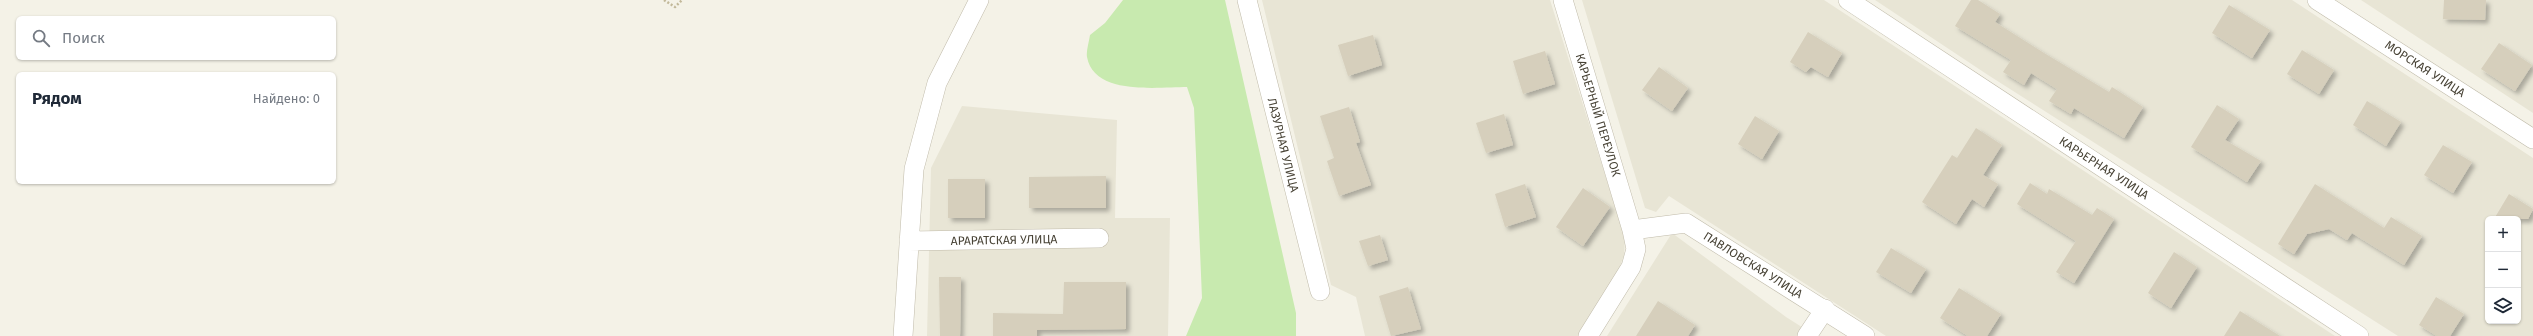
<!DOCTYPE html>
<html lang="ru">
<meta charset="utf-8">
<style>
:root{--surface:#fff;--page:#f6f6f7;--text:#1f2937;--muted:#747a83;--line:#e0e1e3}
body{margin:0;font-family:"Fira Sans",sans-serif;background:var(--page);color:var(--text)}
.controls{position:absolute;right:12px;bottom:12px;display:grid;overflow:hidden;border-radius:6px;box-shadow:0 1px 3px #0004}
.controls button{width:36px;height:36px;display:grid;place-items:center;padding:0;border:0;border-bottom:1px solid var(--line);background:var(--surface);color:var(--text);font:20px sans-serif}
.list{margin:0;padding:0;list-style:none}
h2{display:flex;justify-content:space-between;align-items:center;height:52px;margin:0;padding:0 16px;font-size:17px}
h2 small{font-size:13px;font-weight:400;color:var(--muted)}
.icon{flex:none;width:22px;height:22px;fill:none;stroke:currentColor;stroke-width:2;stroke-linecap:round;stroke-linejoin:round}
.map{position:relative;flex:none;width:2533px;height:336px;overflow:hidden}
.search{position:absolute;background:var(--surface);box-shadow:0 1px 3px #0004;left:16px;top:16px;width:320px;height:44px;display:flex;align-items:center;gap:10px;box-sizing:border-box;padding:0 14px;border-radius:6px;color:var(--muted);font-size:15px}
.panel{position:absolute;background:var(--surface);box-shadow:0 1px 3px #0004;left:16px;top:72px;width:320px;height:112px;border-radius:6px}
.map>svg:first-child{display:block}
</style>
<div class="map">
<svg width="2533" height="336" viewBox="0 0 2533 336">
<defs>
<filter id="shadow"><feDropShadow dx="3.5" dy="3.5" stdDeviation="2" flood-color="#0004"/></filter>
</defs>
<rect width="100%" height="100%" fill="#f4f2e7"/>
<path fill="#e8e5d5" fill-rule="evenodd" d="M1262,0h288l75,238 -1,17 -6,17 -40,64h-213l-9,-39 -25,-12z
M1582,0h242l511,336h-449l-217,-140 -13,16 -11,-4z
M1875,0h417l241,158v178h-135l-410,-261zM2488,219h30v102h-30z
M2361,0h172v113z
M962,106l155,14 -2,98h55l-2,118h-241l4,-168z
M1672,233l114,84 30,19h-209z"/>
<path fill="#c8eaaf" d="M1123,0h102l71,313v23h-110l16,-38 -8,-190 -7,-21c-29,0 -93,9 -100,-30 -1,-6 2,-15 3,-22l15,-12z"/>
<path fill="#d6cfbc" filter="url(#shadow)" d="M1971,0h7l22,14 -5,8 49,31 65,39 3,-5 31,20 -19,31 -50,-30 -3,6 -22,-13 8,-12 -26,-16 -7,12 -21,-13 8,-12 -56,-34z
M2444,0h42l-1,20 -42,-1z
M2229,5l41,25 -18,28 -40,-25z
M1808,32l34,21 -14,24 -17,-10 -5,5 -16,-10z
M1373,35l9,30 -34,11 -10,-31z
M2499,43l33,22 -17,26 -34,-22z
M2302,50l32,20 -15,24 -32,-20z
M1545,51l10,33 -32,10 -10,-33z
M1659,67l29,21 -16,23 -30,-21z
M2367,101l34,21 -15,24 -33,-21z
M2217,105l22,14 -14,21 36,21 -14,21 -56,-35z
M1349,107l11,35 -4,1 15,42 -32,11 -12,-35 7,-3 -14,-42z
M1504,114l9,31 -27,8 -10,-30z
M1755,116l24,15 -17,28 -24,-15z
M1976,128l26,17 -19,30 15,9 -14,23 -12,-8 -16,25 -34,-22 30,-47 5,3z
M2443,145l29,17 -19,31 -29,-18z
M1106,176v32h-77v-31z
M948,179h37v39h-37z
M2030,183l17,11 2,-5 43,26 5,-7 17,11 -40,64 -18,-11 20,-31 -59,-37z
M1525,184l11,33 -31,10 -10,-33z
M2315,184l69,44 7,-11 31,19 -18,29 -52,-32 -5,7 -18,-11 -22,5 -13,20 -16,-10z
M1583,188l27,19 -27,39 -27,-19z
M2509,194l24,15 -5,10h-34z
M1380,235l8,25 -20,6 -9,-25z
M1891,248l35,21 -15,24 -35,-21z
M2174,252l23,15 -26,41 -23,-15z
M939,277h22l-1,59h-20z
M1064,282h62v47l-89,1v6h-44v-23l70,1z
M1408,287l13,42 -30,7 -12,-40z
M1959,288l42,26 -14,22h-19l-28,-18z
M2436,297l28,17 -14,22h-13l-18,-11z
M1658,301l37,24 -7,11h-52z
M2240,311l40,25h-56z"/>
<g fill="none" stroke-linecap="round" stroke-linejoin="round">
<g stroke="#c0bbaa" stroke-width="20">
<path id="minor" d="M1247,0l73,291
M1563,0l69,230 4,19 -5,18 -43,69
M1848,0l511,336
M2317,0l216,139
M1632,230l54,-7 179,113
M909,241l190,-3
M903,336l11,-167 23,-86 42,-83
M1807,336l18,-27"/>
</g>
<path stroke="#c2b99a" stroke-width="2.5" stroke-dasharray="2 2" stroke-linecap="butt" d="M664,0l11,7 7,-7"/>
<use href="#minor" stroke="#fff" stroke-width="19"/>
</g>
<g text-anchor="middle" dominant-baseline="central" stroke-width="4" stroke-linejoin="round" paint-order="stroke">
<g font-size="12" fill="#484336" stroke="#fff">
<text transform="translate(2425 69) rotate(33)">МОРСКАЯ УЛИЦА</text>
<text transform="translate(1598 115) rotate(73)">КАРЬЕРНЫЙ ПЕРЕУЛОК</text>
<text transform="translate(1283 145) rotate(76)">ЛАЗУРНАЯ УЛИЦА</text>
<text transform="translate(2104 168) rotate(33)">КАРЬЕРНАЯ УЛИЦА</text>
<text transform="translate(1004 240) rotate(-1)">АРАРАТСКАЯ УЛИЦА</text>
<text transform="translate(1753 265) rotate(32)">ПАВЛОВСКАЯ УЛИЦА</text>
</g>
</g>
</svg>
<div class="controls">
<button>+</button>
<button>−</button>
<button><svg class="icon" aria-label="layers" viewBox="0 0 24 24"><path d="M12 4l9 5-9 5-9-5zM3 14l9 5 9-5"/></svg></button>
</div>
<div class="search"><svg class="icon" aria-label="search" viewBox="0 0 24 24"><circle cx="10" cy="10" r="6"/><path d="M15 15l6 6"/></svg>Поиск</div>
<section class="panel">
<h2>Рядом<small>Найдено: 0</small></h2>
<ul class="list">
</ul>
</section>
</div>
